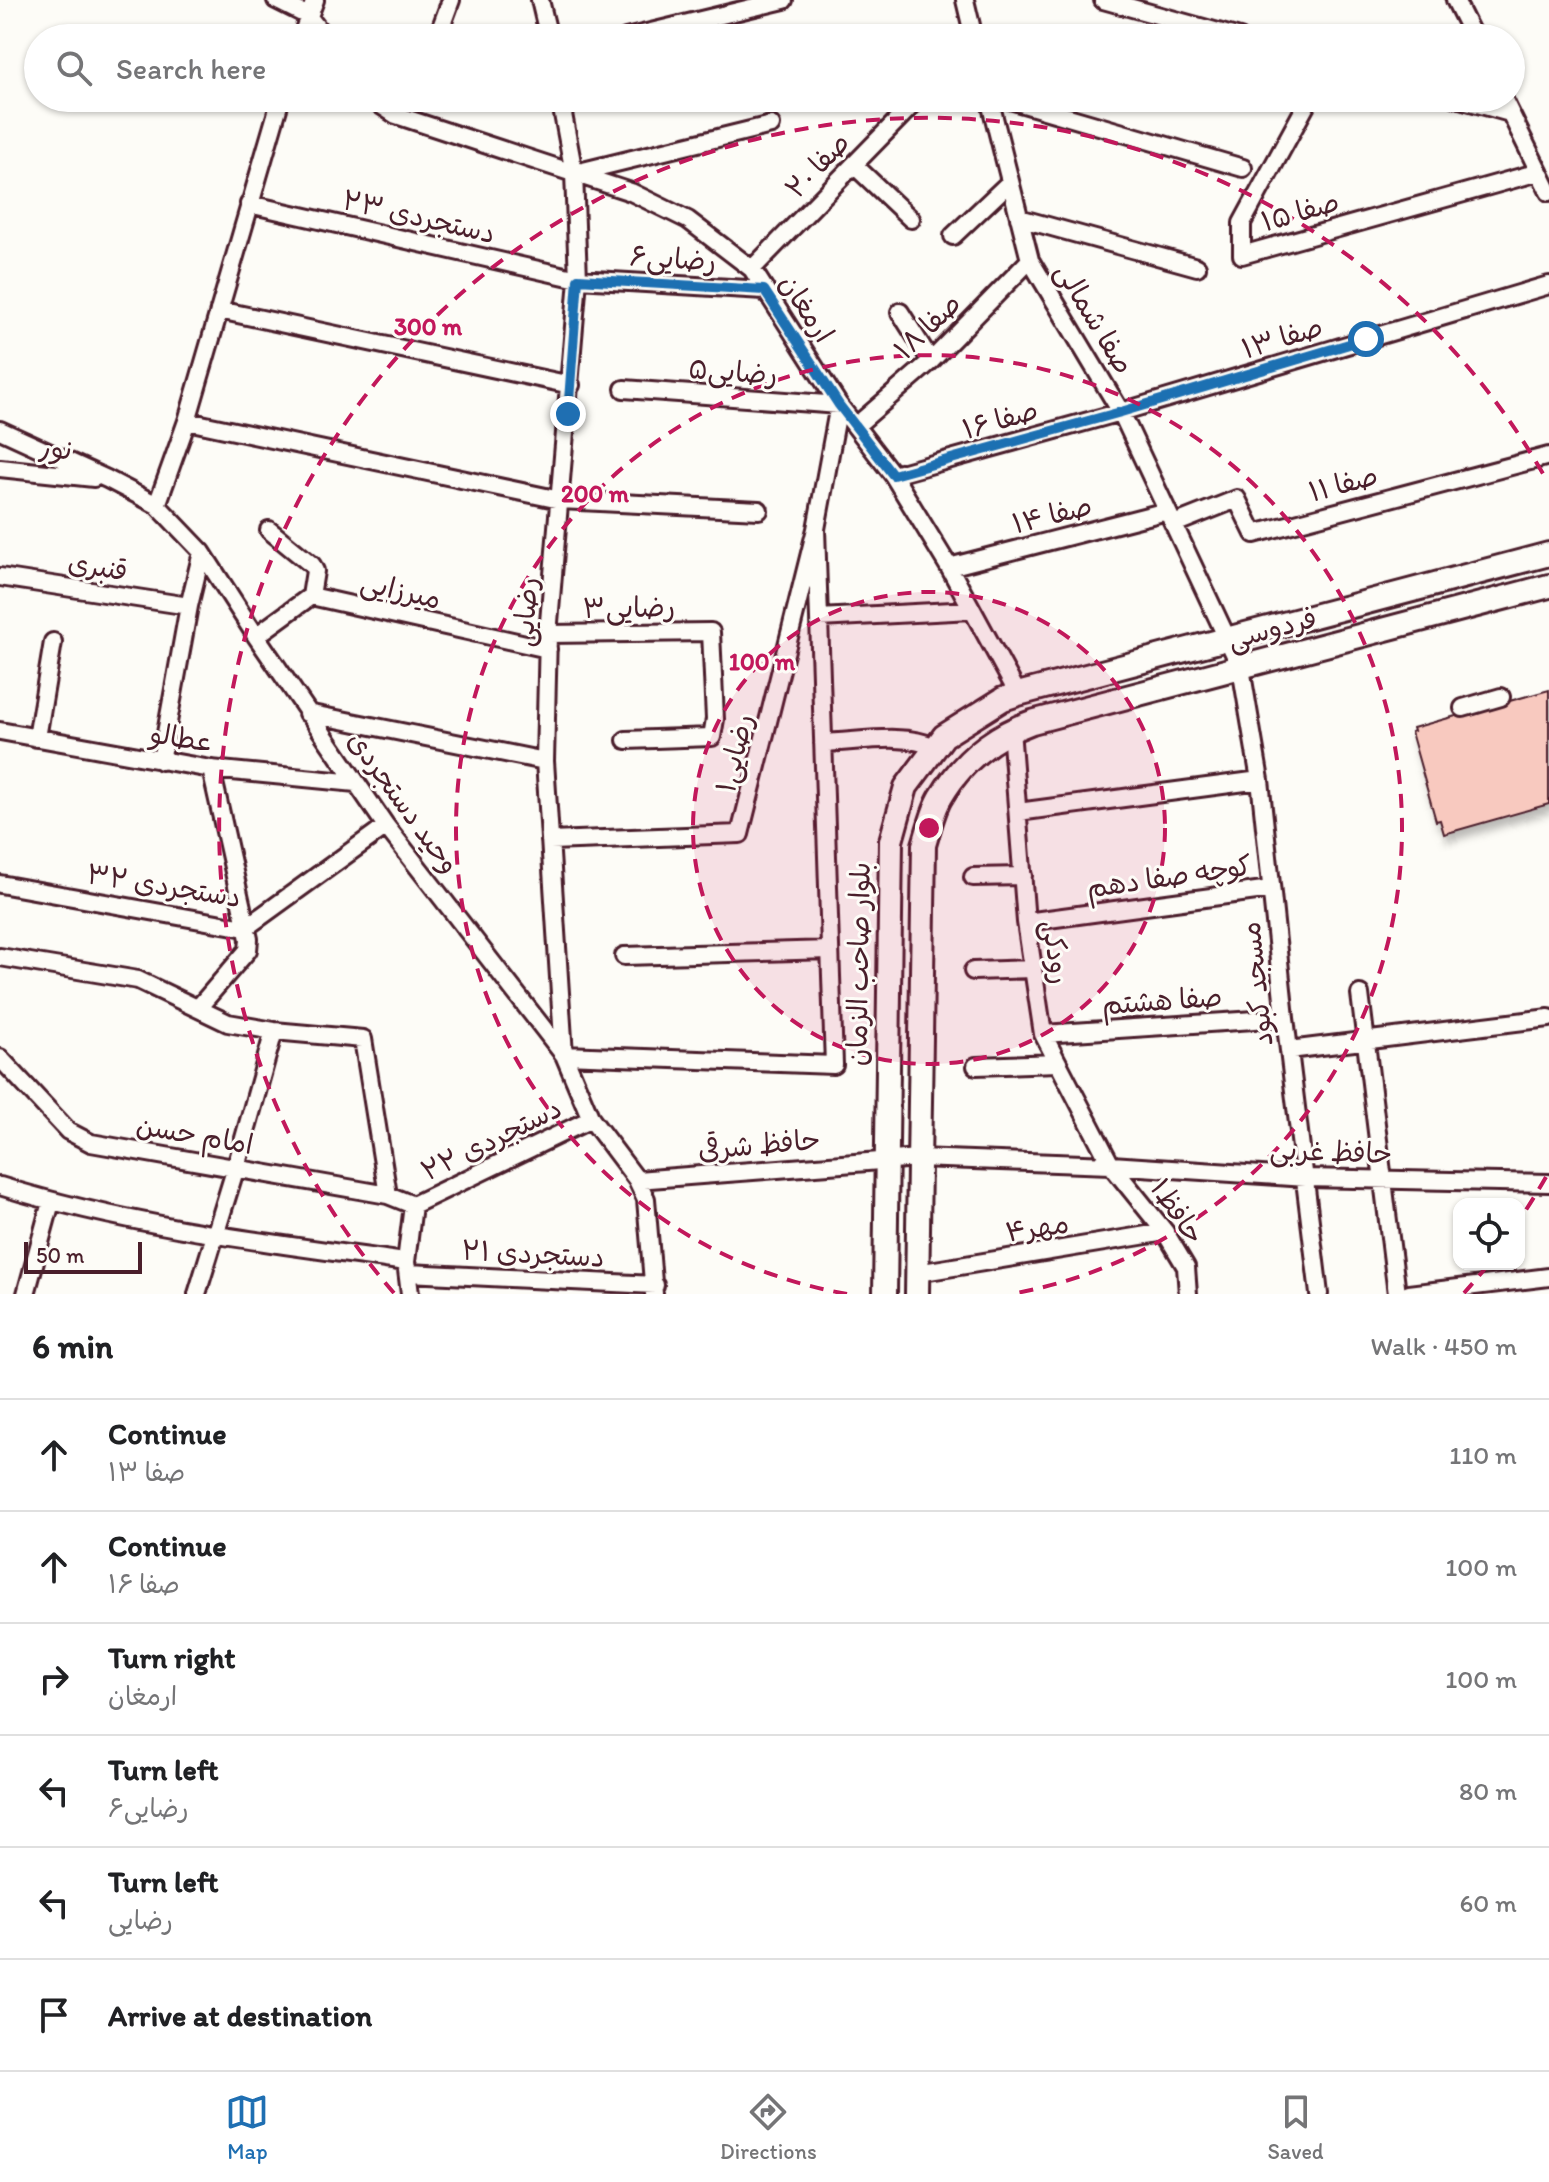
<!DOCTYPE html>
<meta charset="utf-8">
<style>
:root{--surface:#fff;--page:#f2f2f2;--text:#202124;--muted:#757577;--line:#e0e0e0;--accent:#1f6fb2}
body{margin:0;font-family:Itim,"Playpen Sans Arabic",sans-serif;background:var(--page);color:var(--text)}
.controls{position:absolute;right:24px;bottom:24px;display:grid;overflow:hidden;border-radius:16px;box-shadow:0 2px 6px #0004}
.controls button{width:72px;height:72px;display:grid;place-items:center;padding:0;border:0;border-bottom:2px solid var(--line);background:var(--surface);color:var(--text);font:40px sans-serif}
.scale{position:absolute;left:24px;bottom:20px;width:118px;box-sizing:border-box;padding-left:8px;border:4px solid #4a1f2b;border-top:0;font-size:22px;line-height:28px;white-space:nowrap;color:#4a1f2b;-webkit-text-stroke:6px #fdfcf7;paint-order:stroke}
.stop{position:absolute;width:24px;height:24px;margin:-18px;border:6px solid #1f6fb2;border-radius:50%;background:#fff}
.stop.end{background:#1f6fb2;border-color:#fff;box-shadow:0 2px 8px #0008}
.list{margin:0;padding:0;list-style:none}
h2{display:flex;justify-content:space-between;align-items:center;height:104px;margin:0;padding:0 32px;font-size:34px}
h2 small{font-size:26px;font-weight:400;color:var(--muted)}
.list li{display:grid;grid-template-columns:52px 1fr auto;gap:24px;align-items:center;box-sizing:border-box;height:112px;padding:0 32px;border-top:2px solid var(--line)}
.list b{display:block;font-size:30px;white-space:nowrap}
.list p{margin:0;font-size:26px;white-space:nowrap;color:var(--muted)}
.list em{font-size:26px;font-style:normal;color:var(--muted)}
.icon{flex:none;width:44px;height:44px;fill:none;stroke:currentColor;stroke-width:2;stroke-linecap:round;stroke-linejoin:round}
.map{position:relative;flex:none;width:1549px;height:1294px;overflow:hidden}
.search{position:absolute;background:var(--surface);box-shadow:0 2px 6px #0004;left:24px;right:24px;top:24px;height:88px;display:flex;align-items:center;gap:20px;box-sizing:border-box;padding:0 28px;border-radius:44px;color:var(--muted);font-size:30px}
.sheet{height:776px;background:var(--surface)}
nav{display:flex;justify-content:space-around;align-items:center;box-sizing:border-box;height:112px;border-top:2px solid var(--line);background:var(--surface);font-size:22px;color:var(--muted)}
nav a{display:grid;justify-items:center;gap:4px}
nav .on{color:var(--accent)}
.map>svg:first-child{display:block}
</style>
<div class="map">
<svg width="1549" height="1294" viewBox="0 0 1549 1294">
<defs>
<filter id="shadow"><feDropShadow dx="4" dy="7" stdDeviation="4" flood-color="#0004"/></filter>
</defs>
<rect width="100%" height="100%" fill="#fdfcf7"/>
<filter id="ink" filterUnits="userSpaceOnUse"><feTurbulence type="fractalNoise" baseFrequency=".0125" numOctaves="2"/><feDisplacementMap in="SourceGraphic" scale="16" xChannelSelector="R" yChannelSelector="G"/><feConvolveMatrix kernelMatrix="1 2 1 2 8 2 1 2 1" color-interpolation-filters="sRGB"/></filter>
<g filter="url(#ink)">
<path fill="#f8c9bf" stroke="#4a1f2b" stroke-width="2" filter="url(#shadow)" d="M1549,690v114l-105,30 -4,-14 -4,1 -25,-89 3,-1 -1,-3z"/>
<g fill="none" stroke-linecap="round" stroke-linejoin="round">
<g stroke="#4a1f2b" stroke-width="22">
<path id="minor" d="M276,0l32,16 17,22
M540,0l9,38
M965,0l9,38
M1103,0l137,38
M1455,0l19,38
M301,38l14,-38
M437,38l14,-38
M626,38l158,-38
M370,98l26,17 235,77 57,28 64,49 87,136 54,70 56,92 69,127
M560,98l14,75 4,106 -30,355 -3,127 19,294 270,10 -18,-536
M989,98l41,162 91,152 120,256 19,112 25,238 34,276
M1003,98l240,70
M1310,98l-68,125v32l297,-83
M1456,98l54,15
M1503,98l46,94
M854,165l57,54
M575,173l196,-48
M249,204l329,75 186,11
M1019,218l178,49
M953,236l57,-54
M752,269l167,-171
M219,310l352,75
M900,312l31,49
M187,421l373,79 199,10
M857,425l74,-64 99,-101
M0,430l107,49 50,26 45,47 54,84 130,190 178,229 27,64 46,61 9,19 8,95
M0,468l94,10
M893,475l228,-63 428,-127
M157,505l30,-84 94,-323
M1174,524l63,-25 17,35 295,-78
M269,530l43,35 3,6 -4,25
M949,567l218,-56
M0,577l189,29
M819,618l153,-8
M548,634l163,-2 4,87 -3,18 -86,3
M256,636l55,-40 237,53
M1463,708l38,-11
M307,713l238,48
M1011,729l15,193 17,112 68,131 54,67 21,35 2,27
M0,731l211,38 145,14
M37,738l16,-96
M823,743c36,-1 80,-11 112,4
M161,761l28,-155 13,-54
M1018,812l242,-32
M550,841l190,-7 76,-305 23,-124 -215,-16
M973,877l50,-1
M0,884l245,44 141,-102
M1026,922l245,-33
M624,956l206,-6
M0,957l138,23 90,43 46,8 89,8 25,156
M973,971l60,-2
M1360,994l37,300
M198,1008l50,-58 1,-11 -38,-170
M1043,1034l242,-16
M1289,1050l260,-32
M0,1058l68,73 23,12 297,52 25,10
M976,1066l82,-3
M637,1180l281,-22 193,7 195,13 243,5
M0,1186c132,41 270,57 406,76
M413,1205l178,-86
M408,1273l247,12
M917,1273l248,-41
M26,1294l25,-92
M197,1294l39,-127 38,-136
M410,1294l-4,-32 7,-57
M1409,1294l140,-17"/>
</g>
<g stroke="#4a1f2b" stroke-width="28">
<path id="major" d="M885,1294l6,-453 15,-54 38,-51 59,-37 15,-5 531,-140
M917,1294l7,-449c5,-16 9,-35 17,-48 21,-36 52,-61 91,-75l517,-136"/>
</g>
<use href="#minor" stroke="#fdfcf7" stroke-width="16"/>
<use href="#major" stroke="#fdfcf7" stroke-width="22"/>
</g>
</g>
<g fill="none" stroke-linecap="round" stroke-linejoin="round" filter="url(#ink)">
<path stroke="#1f6fb2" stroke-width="10" d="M568,414l10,-135 186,11 75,115 54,70 228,-63 245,-73"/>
</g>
<circle cx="929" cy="828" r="236" fill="#c2185b" fill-opacity=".12"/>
<g fill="none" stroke="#c2185b" stroke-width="4" stroke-dasharray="14 10">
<circle cx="929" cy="828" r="236"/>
<path d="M847 1294A473 473 0 1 1 1011 1294"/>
<path d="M1546 1177A709 709 0 0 1 1520 1219M1488 1265A709 709 0 0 1 1464 1293M394 1293A709 709 0 1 1 1546 479"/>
</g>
<g text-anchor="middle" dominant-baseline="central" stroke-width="6" stroke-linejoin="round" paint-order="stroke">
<g font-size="28" fill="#4a1f2b" stroke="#fdfcf7">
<text transform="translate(817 165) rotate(-46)">صفا ۲۰</text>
<text transform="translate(1300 211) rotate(-16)">صفا ۱۵</text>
<text transform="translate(419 216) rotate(13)">دستجردی ۲۳</text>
<text transform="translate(673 258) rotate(4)">رضایی۶</text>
<text transform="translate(807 308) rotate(57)">ارمغان</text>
<text transform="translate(1095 318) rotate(59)">صفا شمالی</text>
<text transform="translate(927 326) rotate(-44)">صفا ۱۸</text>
<text transform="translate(1282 337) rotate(-17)">صفا ۱۳</text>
<text transform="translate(733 371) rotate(4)">رضایی۵</text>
<text transform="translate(1000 419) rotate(-16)">صفا ۱۶</text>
<text transform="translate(56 448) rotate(6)">نور</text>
<text transform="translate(1343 483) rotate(-15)">صفا ۱۱</text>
<text transform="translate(1052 514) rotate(-14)">صفا ۱۴</text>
<text transform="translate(98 566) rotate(9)">قنبری</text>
<text transform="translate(401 590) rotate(13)">میرزایی</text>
<text transform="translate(629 607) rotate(-1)">رضایی۳</text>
<text transform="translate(525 612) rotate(-86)">رضایی</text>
<text transform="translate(1272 628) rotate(-15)">فردوسی</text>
<text transform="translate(181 737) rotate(9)">عطالو</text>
<text transform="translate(734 753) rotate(-76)">رضایی۱</text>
<text transform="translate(404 802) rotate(54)">وحید دستجردی</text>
<text transform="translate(1169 876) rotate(-8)">کوچه صفا دهم</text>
<text transform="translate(164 885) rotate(9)">دستجردی ۳۲</text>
<text transform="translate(1057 952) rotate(82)">رودکی</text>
<text transform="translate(858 964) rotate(-89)">بلوار صاحب الزمان</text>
<text transform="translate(1256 984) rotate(-96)">مسجد کبود</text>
<text transform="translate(1162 1000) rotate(-4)">صفا هشتم</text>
<text transform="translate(195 1134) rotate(10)">امام حسن</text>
<text transform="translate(491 1139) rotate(-26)">دستجردی ۲۲</text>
<text transform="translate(759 1144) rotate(-5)">حافظ شرقی</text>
<text transform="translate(1331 1151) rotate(2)">حافظ غربی</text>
<text transform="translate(1178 1211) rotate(55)">حافظ۱</text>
<text transform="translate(1037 1227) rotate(-9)">مهر۴</text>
<text transform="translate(533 1253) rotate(3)">دستجردی ۲۱</text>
</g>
</g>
<circle cx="929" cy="828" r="12" fill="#c2185b" stroke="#fdfcf7" stroke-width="4"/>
<g font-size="24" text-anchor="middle" font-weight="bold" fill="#c2185b" stroke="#fdfcf7" stroke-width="6" stroke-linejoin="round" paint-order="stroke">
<text x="428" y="335">300 m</text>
<text x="595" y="502">200 m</text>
<text x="762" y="670">100 m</text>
</g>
</svg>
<div class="controls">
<button><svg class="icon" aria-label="locate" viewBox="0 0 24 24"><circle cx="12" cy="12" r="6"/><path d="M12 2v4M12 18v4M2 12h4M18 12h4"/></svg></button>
</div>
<div class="scale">50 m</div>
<div class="stop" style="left:1366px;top:339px"></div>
<div class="stop end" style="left:568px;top:414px"></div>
<div class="search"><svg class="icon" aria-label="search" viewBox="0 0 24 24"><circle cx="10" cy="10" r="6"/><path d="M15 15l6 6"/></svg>Search here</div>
</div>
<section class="sheet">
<h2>6 min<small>Walk · 450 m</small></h2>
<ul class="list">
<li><svg class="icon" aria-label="ahead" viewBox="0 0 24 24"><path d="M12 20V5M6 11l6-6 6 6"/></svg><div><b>Continue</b><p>صفا ۱۳</p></div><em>110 m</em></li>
<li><svg class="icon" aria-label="ahead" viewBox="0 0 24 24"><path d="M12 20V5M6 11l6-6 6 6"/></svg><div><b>Continue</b><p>صفا ۱۶</p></div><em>100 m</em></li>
<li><svg class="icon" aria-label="right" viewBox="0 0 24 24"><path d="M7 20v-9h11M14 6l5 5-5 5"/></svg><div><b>Turn right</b><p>ارمغان</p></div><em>100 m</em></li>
<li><svg class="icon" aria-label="left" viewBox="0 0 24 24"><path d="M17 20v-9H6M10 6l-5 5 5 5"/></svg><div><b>Turn left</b><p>رضایی۶</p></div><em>80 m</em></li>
<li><svg class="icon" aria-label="left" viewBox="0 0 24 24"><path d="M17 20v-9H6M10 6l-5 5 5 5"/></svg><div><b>Turn left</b><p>رضایی</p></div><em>60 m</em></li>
<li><svg class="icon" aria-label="arrive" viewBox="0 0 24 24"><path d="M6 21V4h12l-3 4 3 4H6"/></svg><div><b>Arrive at destination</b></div></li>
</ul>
</section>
<nav>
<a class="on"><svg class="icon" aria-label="map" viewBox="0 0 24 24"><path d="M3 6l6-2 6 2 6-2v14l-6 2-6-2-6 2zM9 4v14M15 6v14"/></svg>Map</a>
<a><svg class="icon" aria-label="directions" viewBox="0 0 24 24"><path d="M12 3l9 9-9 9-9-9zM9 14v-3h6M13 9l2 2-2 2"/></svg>Directions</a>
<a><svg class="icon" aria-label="saved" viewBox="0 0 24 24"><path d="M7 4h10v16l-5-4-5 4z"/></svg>Saved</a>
</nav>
